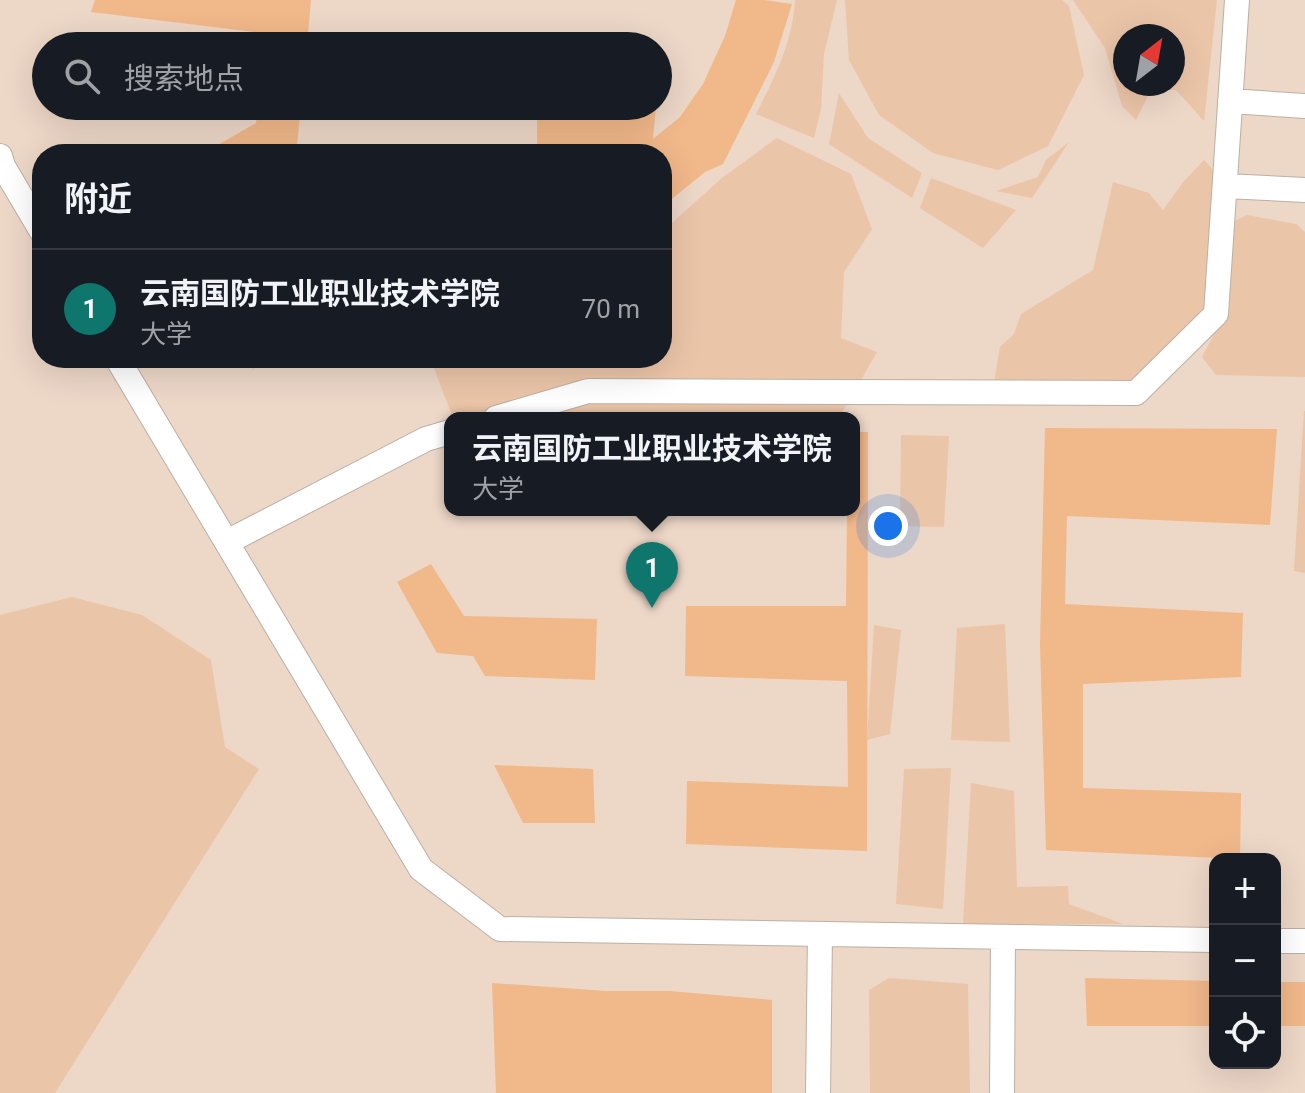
<!DOCTYPE html>
<html lang="zh">
<meta charset="utf-8">
<style>
:root{--surface:#171b24;--page:#242831;--text:#f1f3f6;--muted:#9ea1a6;--line:#363941;--accent:#0f766e}
body{margin:0;font-family:Roboto,"Noto Sans SC",sans-serif;background:var(--page);color:var(--text)}
.controls{position:absolute;right:24px;bottom:24px;display:grid;overflow:hidden;border-radius:16px;box-shadow:0 8px 32px #0002}
.controls button{width:72px;height:72px;display:grid;place-items:center;padding:0;border:0;border-bottom:2px solid var(--line);background:var(--surface);color:var(--text);font:40px sans-serif}
.compass{position:absolute;left:1113px;top:24px;width:72px;height:72px;border-radius:50%;background:var(--surface);box-shadow:0 8px 32px #0002;rotate:31deg}
.you{position:absolute;left:888px;top:526px;width:28px;height:28px;margin:-20px;border:6px solid #fff;border-radius:50%;background:#1a73e8;box-shadow:0 0 0 12px #1a73e833}
.badge{display:grid;place-items:center;width:52px;height:52px;border-radius:50%;background:var(--accent);color:#fff;font-size:26px;font-weight:700}
.pin{position:absolute;translate:-50% -66px;filter:drop-shadow(0 2px 4px #0008)}
.pin::after{content:'';position:absolute;top:42px;width:28px;height:24px;background:inherit;clip-path:polygon(0 0,100% 0,50% 100%)}
.popup{position:absolute;left:444px;top:412px;width:416px;height:104px;box-sizing:border-box;display:grid;place-content:center;border-radius:16px;background:var(--surface);filter:drop-shadow(0 2px 6px #0005);font-size:26px;white-space:nowrap;color:var(--muted)}
.popup b{font-size:30px;color:var(--text)}
.popup::after{content:'';position:absolute;left:50%;top:100%;margin-left:-16px;border:16px solid transparent;border-top-color:var(--surface)}
.list{margin:0;padding:0;list-style:none}
h2{display:flex;justify-content:space-between;align-items:center;height:104px;margin:0;padding:0 32px;font-size:34px}
h2 small{font-size:26px;font-weight:400;color:var(--muted)}
.list li{display:grid;grid-template-columns:52px 1fr auto;gap:24px;align-items:center;box-sizing:border-box;height:120px;padding:0 32px;border-top:2px solid var(--line)}
.list b{display:block;font-size:30px;white-space:nowrap}
.list p{margin:0;font-size:26px;white-space:nowrap;color:var(--muted)}
.list em{font-size:26px;font-style:normal;color:var(--muted)}
.icon{flex:none;width:44px;height:44px;fill:none;stroke:currentColor;stroke-width:2;stroke-linecap:round;stroke-linejoin:round}
.map{position:relative;flex:none;width:1305px;height:1093px;overflow:hidden}
.search{position:absolute;background:var(--surface);box-shadow:0 8px 32px #0002;left:32px;top:32px;width:640px;height:88px;display:flex;align-items:center;gap:20px;box-sizing:border-box;padding:0 28px;border-radius:44px;color:var(--muted);font-size:30px}
.panel{position:absolute;background:var(--surface);box-shadow:0 8px 32px #0002;left:32px;top:144px;width:640px;height:224px;border-radius:32px}
.map>svg:first-child{display:block}
</style>
<div class="map">
<svg width="1305" height="1093" viewBox="0 0 1305 1093">
<rect width="100%" height="100%" fill="#f2e2d7"/>
<path fill="#edd7c7" fill-rule="evenodd" d="M0,0h1305v1093h-1305zM1125,36h48v48h-48zM46,46h612v60h-612zM42,154h620v204h-620zM450,418h404v92h-404zM1215,859h60v204h-60z"/>
<path fill="#ebc5a8" fill-rule="evenodd" d="M795,0h42l-13,54 -3,55 -7,29 -58,-24c19,-37 37,-73 39,-114z
M845,0h217l7,6 15,69 -36,71 -50,24 -65,-17 -54,-38 -30,-55z
M1073,0h144l-13,121 -28,-31h-25l-15,30 -14,-14 -17,-58zM1125,36h48v48h-48z
M839,93l29,45 54,35 -10,25 -83,-54z
M777,138l74,36 21,55 -28,43 -3,66 36,14 -38,66h-386l-23,-60h232v-126l61,-55z
M1069,142l-37,56 -36,-7 42,-14 8,-17z
M1204,160l11,12 -7,142 -75,73 -139,-4 6,-36 14,-13 7,-20 72,-44 20,-88 36,11 14,17 21,-29z
M931,178l85,32 -33,38 -63,-40z
M1247,215l49,9 9,8v145l-89,-2 -14,-18 23,-44 6,-90z
M1304,411h1v162l-11,-2z
M901,435l48,1 -5,91 -44,-1z
M72,597l70,18 69,45 14,87 34,22 -204,324h-55v-478z
M1005,624l5,118 -59,-2 6,-112z
M874,625l27,5 -11,104 -23,6z
M951,768l-8,141 -47,-5 8,-135z
M971,783l43,8 3,96 51,-1 1,18 54,20h-160z
M889,978l79,6 2,109h-100l-1,-103z"/>
<path fill="#f1b88a" d="M95,0h216l-4,46h-39l2,-12 -179,-22z
M736,0h28l28,4 -18,58 -51,102 -18,8 -43,35v-53h-125v-48h119l-3,33 27,-22 23,-33 22,-48z
M258,106h43l-5,48h-94l54,-31z
M248,358h24l-19,11z
M1045,428l232,1 -7,96 -203,-9 -2,88 178,9 -2,64 -158,7v104l158,5 -1,66 -194,-9 -6,-206z
M854,432h14l-1,419 -181,-7 1,-63 161,6 -1,-106 -162,-5 1,-70h160l1,-96h7z
M431,564l33,52 133,3 -2,61 -110,-4 -12,-20 -36,-3 -40,-71z
M494,765l99,4 2,54h-72z
M1085,978l130,3v45h-128z
M1275,982h30v44h-30z
M492,983l114,8h64l102,9v93h-276z"/>
<g fill="none" stroke-linecap="round" stroke-linejoin="round">
<g stroke="#bdafa4" stroke-width="26">
<path id="minor" d="M1230,101l75,5
M0,156l3,10 39,66
M1225,186l80,4
M117,358l304,511 79,60 715,11
M496,418l92,-27 548,2 80,-79 21,-314
M227,542l199,-103 24,-7
M1275,941h30
M818,1093l2,-159
M1002,1093l1,-156"/>
</g>
<use href="#minor" stroke="#fff" stroke-width="24"/>
</g>
</svg>
<div class="controls">
<button>+</button>
<button>−</button>
<button><svg class="icon" aria-label="locate" viewBox="0 0 24 24"><circle cx="12" cy="12" r="6"/><path d="M12 2v4M12 18v4M2 12h4M18 12h4"/></svg></button>
</div>
<svg class="compass" viewBox="-18 -18 36 36"><path d="M0-13l5 13h-10z" fill="#e53935"/><path d="M0 13l5-13h-10z" fill="#9ea1a6"/></svg>
<div class="you"></div>
<div class="pin badge" style="left:652px;top:608px">1</div>
<div class="popup"><b>云南国防工业职业技术学院</b>大学</div>
<div class="search"><svg class="icon" aria-label="search" viewBox="0 0 24 24"><circle cx="10" cy="10" r="6"/><path d="M15 15l6 6"/></svg>搜索地点</div>
<section class="panel">
<h2>附近<small></small></h2>
<ul class="list">
<li><span class="badge">1</span><div><b>云南国防工业职业技术学院</b><p>大学</p></div><em>70 m</em></li>
</ul>
</section>
</div>
